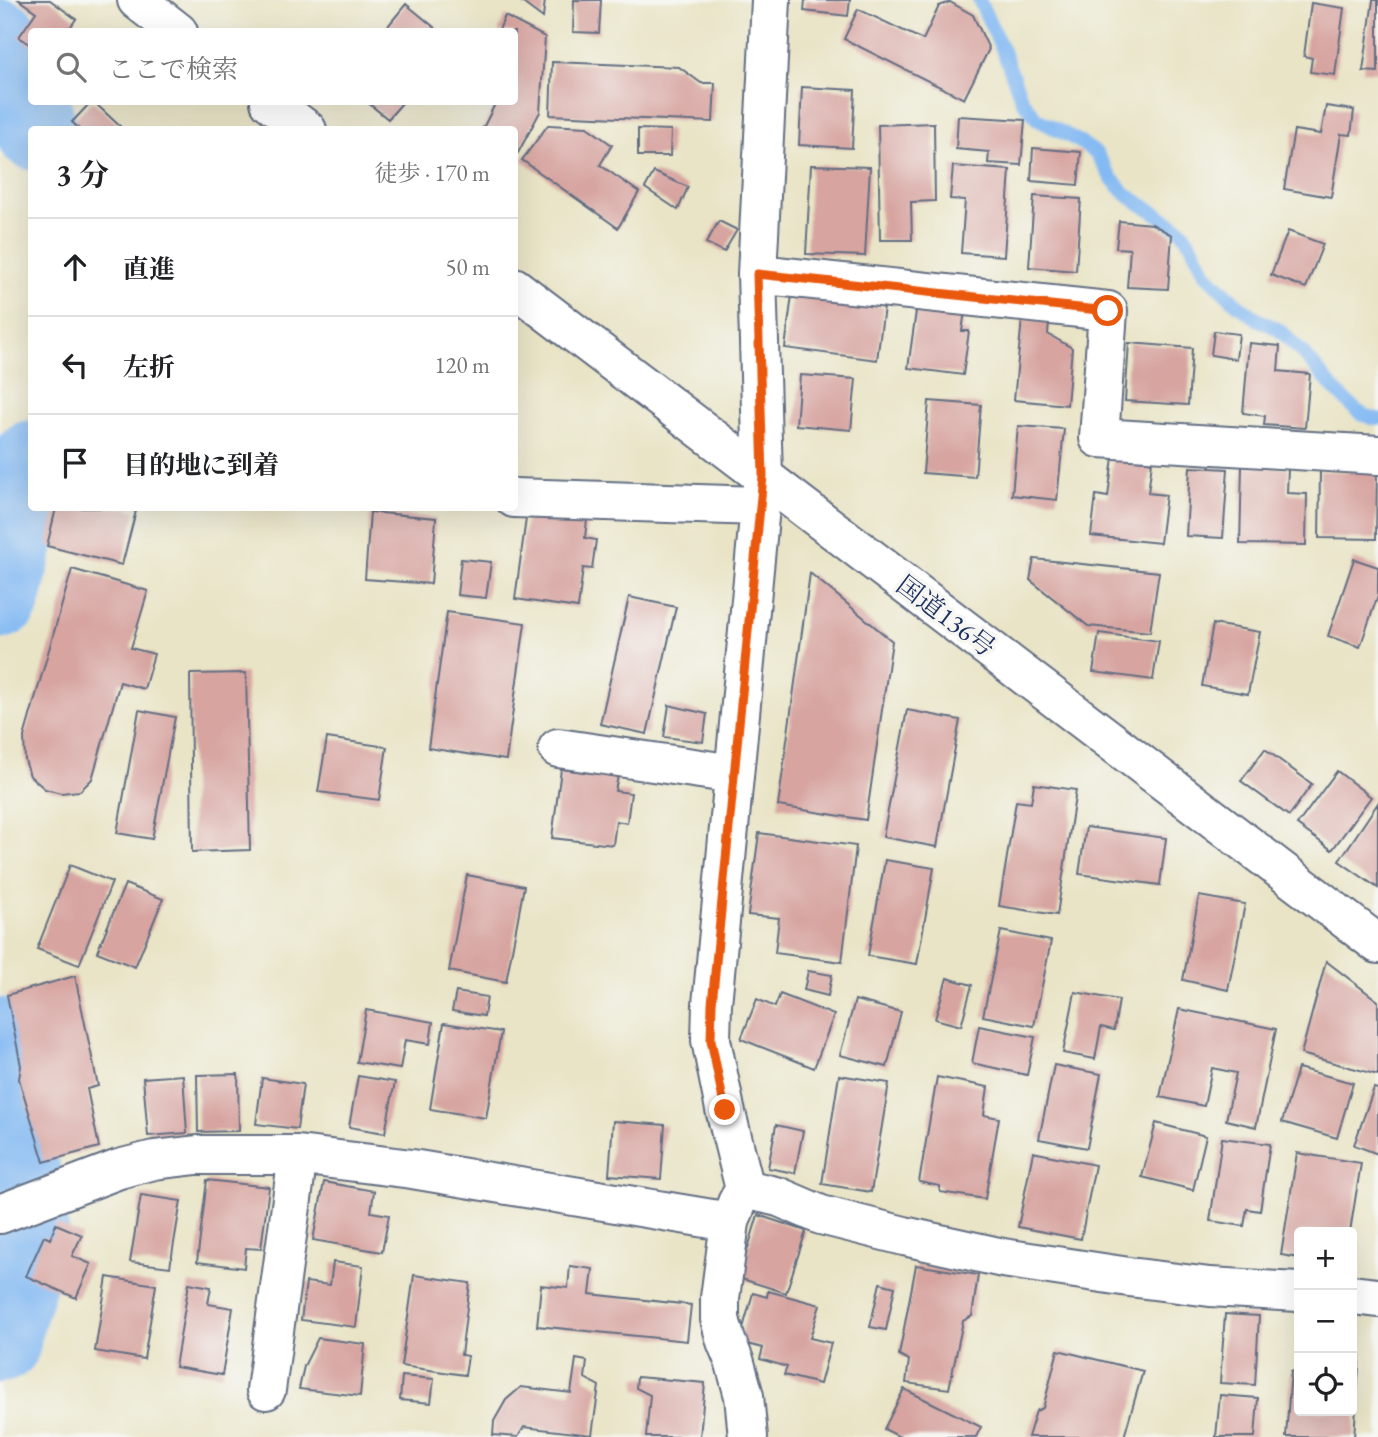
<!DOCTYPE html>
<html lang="ja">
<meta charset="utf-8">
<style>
:root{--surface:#fff;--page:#f6f6f6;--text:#202124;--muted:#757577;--line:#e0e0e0}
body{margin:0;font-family:"EB Garamond","Noto Serif JP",serif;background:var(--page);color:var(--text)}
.controls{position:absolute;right:21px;bottom:21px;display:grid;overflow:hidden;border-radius:7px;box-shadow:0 7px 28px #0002}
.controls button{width:63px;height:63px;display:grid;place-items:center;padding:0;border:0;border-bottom:2px solid var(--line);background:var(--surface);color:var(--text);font:35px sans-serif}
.stop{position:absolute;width:21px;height:21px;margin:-16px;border:5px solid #ea580c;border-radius:50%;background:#fff}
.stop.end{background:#ea580c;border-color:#fff;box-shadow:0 2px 7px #0008}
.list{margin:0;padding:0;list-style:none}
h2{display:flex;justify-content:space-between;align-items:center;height:91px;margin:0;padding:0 28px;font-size:30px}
h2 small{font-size:23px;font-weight:400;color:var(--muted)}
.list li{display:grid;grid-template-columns:46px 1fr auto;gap:21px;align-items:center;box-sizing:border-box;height:98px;padding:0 28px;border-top:2px solid var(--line)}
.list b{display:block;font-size:26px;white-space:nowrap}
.list em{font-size:23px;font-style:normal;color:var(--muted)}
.icon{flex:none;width:38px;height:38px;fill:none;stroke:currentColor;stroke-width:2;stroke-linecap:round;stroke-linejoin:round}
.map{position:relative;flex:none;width:1378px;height:1437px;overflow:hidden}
.search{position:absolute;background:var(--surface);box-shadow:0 7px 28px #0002;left:28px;top:28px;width:490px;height:77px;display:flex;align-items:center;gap:18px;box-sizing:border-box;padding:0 24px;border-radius:7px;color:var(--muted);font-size:26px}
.panel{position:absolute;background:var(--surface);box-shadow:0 7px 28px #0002;left:28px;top:126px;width:490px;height:385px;border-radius:7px}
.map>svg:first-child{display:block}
</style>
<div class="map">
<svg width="1378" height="1437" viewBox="0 0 1378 1437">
<rect width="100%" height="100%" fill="#f6f6f2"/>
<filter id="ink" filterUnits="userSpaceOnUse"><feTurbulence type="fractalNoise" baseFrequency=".0143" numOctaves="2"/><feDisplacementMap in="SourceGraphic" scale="14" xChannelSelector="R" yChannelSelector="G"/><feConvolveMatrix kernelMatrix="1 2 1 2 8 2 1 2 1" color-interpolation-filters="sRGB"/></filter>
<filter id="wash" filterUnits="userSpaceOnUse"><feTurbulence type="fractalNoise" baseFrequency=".00686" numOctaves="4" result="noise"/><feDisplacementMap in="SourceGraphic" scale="28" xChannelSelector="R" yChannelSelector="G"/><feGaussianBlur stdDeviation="1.57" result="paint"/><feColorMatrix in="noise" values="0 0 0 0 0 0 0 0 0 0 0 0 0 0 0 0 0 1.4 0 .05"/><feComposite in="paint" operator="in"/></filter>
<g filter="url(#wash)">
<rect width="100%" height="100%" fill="#e9e4c6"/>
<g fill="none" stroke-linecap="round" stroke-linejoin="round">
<path stroke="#84baf3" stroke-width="14" d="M979,0l24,51 19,49 15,19 43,23 17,12 14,24 16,17 52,33 12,16 15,30 31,30 22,16 19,9 23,22 35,40 21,20 14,7 7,1"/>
<path stroke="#84baf3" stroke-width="82" d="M0,39l32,74 4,17
M0,598l32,-137
M0,1039l29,199 -27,88 -2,16"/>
</g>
<g id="blocks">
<path fill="#d7a4a0" d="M19,0h31l26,19 -9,13h-35v14l-13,-9 17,-25z
M519,0h26l-2,18z
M574,0h27l-2,33 -26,-1z
M805,0h45l-2,16 -44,-5z
M1373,0h5v72l-15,-1z
M950,2l23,13 16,34 -25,50 -120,-60 14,-30 65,31 16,-34z
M1311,3l33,5 -9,67 -25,-3 2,-14 -8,-2z
M406,4l34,28h-57z
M505,16l40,21 -5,75 -22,41 -4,-2v-21h-32l14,-28h18v-70h-16z
M552,62l127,5 22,16h14l-2,39 -163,-7z
M802,87l53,3 -3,58 -53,-3z
M91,102h3l30,28h-44l-8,-8z
M367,102h36l-15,17z
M1326,106l28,4 -3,25 -10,-1 -10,63 -47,-8 10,-59 27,4z
M958,116l67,4 -4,45 -33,-2 1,-11 -33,-3z
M934,123l1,78 -24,1 1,38h-32l-2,-115z
M548,125l39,2 25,18 -12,20 39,27 -21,36 -96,-68z
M638,129l33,1 -1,26h-32z
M1033,148l48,4 -3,33 -47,-4z
M811,165l59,2 -5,89 -59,-2z
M953,166l57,4 -6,86 -43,-3 4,-53 -15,-1z
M654,172l34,15 -10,23 -33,-22z
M1034,196l47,3 -5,72 -47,-4z
M719,221l18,9 -13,22 -18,-9z
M1119,221l33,3 20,11 -4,54 -41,-2 3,-38 -14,-1z
M1288,231l35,13 -17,44 -35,-13z
M792,295l92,12 -7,53 -92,-12z
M917,304l48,7 -3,20h7l-6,44 -55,-7z
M1022,319l27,2 -1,13 24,14 -5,57 -53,-5z
M1214,331l25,3 -3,25 -25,-4z
M1129,343l63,5 -4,57 -63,-4z
M1249,343l31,3 -2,25 32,3 -5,54 -41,-3 1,-9 -22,-3z
M800,375l56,4 -5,51 -55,-5z
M929,401l52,4 -6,72 -52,-4z
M1018,426l46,3 -7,71 -45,-5z
M1113,457l39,5 -4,31 18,2 -6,48 -69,-7 5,-41 12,2z
M1242,466l46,2 -1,25 20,1 -1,51 -66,-1z
M1190,467l38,2 -5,69 -37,-2z
M1320,471h57l-1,68 -57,-1z
M56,508h68l12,3 -14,54 -75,-19z
M527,511l60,8 -2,19 11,2 -4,29 -9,-1 -5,40 -63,-9z
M370,512l66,6 -5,66 -66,-5z
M461,559l30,3 -5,36 -29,-3z
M1034,559l125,13 -9,60 -62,-6 -58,-46z
M1354,559l24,8v28l-18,52 -32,-11z
M72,569l76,22 -17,57 23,6 -10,35 -24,-7 -28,97 -12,12 -19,2 -16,-4 -15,-13 -5,-16 -1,-23z
M810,573l82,68 -26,179 -88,-14z
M629,597l47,10 -29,127 -47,-10z
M447,612l78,11 -19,137 -78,-12z
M1213,624l47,8 -12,62 -46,-8z
M1099,633l60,8 -6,39 -60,-8z
M246,673l4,177 -58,2 -2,-178z
M669,705l38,9 -4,28 -39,-5z
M139,710l36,7 -23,122 -35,-6z
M907,710l53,10 -23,127 -54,-10z
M327,738l60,9 -8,53 -61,-8z
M1265,749l47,35 -23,32 -48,-35z
M561,769l57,7 -3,15 16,2 -4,30 -11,-2 -3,24 -61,-7z
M1337,771l34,26 -39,53 -35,-25z
M1034,784l42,6 -19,125 -58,-9 17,-105 15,2z
M1378,803v85l-39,-27z
M1086,827l80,11 -6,47 -81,-11z
M759,833l97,13 -14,116 -67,-9 4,-35 -31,-3z
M885,860l49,8 -17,96 -49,-8z
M70,865l42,17 -33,83 -42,-16z
M467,875l57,11 -18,96 -57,-11z
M125,884l38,15 -28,68 -38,-15z
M1199,896l46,8 -17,86 -45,-10z
M1001,931l50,10 -17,85 -51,-10z
M1326,961l52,40v74l-77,-21z
M808,971l24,4 -4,21 -24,-6z
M75,976l23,110 -11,3 12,58 -55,15 -25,-83 2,-13 -14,-71z
M947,978l25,7 -11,41 -26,-7z
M456,992l31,5 -3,19 -32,-5z
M1075,992l44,8 -5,30 -13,-3 -6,32 -32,-6z
M780,994l54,21 -20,53 -73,-29 16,-40 18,8z
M855,1000l46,12 -14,55 -47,-12z
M1179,1009l97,20 -20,98 -30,-7 10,-47 -24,-5 -8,38 -44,-9z
M366,1010l67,12 -3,22 -25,-4 -5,29 -43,-7z
M444,1023l57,9 -15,86 -56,-9z
M979,1026l56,11 -8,38 -55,-12z
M1054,1065l47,9 -14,74 -48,-9z
M1298,1068l55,15 -16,55 -55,-16z
M238,1074l1,57 -41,1 -1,-57z
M183,1075l4,58 -39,3 -5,-58z
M839,1075l50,8 -18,109 -49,-8z
M358,1076l37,6 -10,51 -36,-6z
M937,1077l51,10 -4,28 15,3 -14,81 -45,-7v-6l-21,-4z
M262,1078l41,6 -6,45 -41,-5z
M1374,1088l4,1v65l-24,-9z
M613,1121l52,4 -4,54 -52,-4z
M1156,1123l50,13 -13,54 -51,-13z
M776,1125l27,6 -8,42 -27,-5z
M1222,1138l48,6 -10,67 -13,-2 -3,17 -34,-5z
M1033,1152l62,13 -14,74 -63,-12z
M1297,1153l64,10 -11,69h-51v26l-18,-3z
M207,1180l62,7 -8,62 -15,-1 -2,20 -47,-6z
M324,1182l50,9 -3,21 18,3 -7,37 -69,-12z
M141,1195l40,6 -11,66 -40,-5z
M758,1215l48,16 -20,62 -47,-15z
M56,1224l26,11 -10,21 19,8 -15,34 -50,-22 18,-40 6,3z
M333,1262l30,4 -7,61 -55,-7 5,-38 24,3z
M916,1265l62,10 -6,41 -9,5 -14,68 -43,-6 3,-23 -10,-5z
M570,1266l23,3 -3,25 101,11 -4,36 -150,-15 4,-41 27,3z
M414,1275l56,8 -9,72 7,1 -3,19 -64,-9z
M107,1277l49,8 -12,74 -49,-8z
M189,1283l22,4 -3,17 25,4 -11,67 -47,-8z
M880,1283l15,4 -9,43 -16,-3z
M768,1291l52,14 -10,33 21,5 -11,41 -36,-9 3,-8 -27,-8 3,-11 -24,-6 14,-49 14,4z
M1225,1314l34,2 -4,69 -35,-2z
M318,1338l47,6 -5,52 -61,-7 5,-23z
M1352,1349l8,1 -6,87h-68l5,-66h8v40h53z
M1058,1350l85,21 -19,66h-96l8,-26 7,-3z
M576,1359l11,2 -2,17 14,8 -7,49 -68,-8 -6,10 -25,-2 1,-14 12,-21 15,-13 50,6z
M402,1376l32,3 -3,24 -31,-3z
M637,1377l68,6 -5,54h-54l4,-42 -14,-7z
M904,1389l77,38 -5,10h-76l-16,-8z
M1220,1395l38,3 -3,39h-39z"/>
</g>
</g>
<g filter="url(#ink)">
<use href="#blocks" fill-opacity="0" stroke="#636e82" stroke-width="2"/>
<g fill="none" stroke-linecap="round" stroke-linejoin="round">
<g stroke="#636e82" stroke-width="42">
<path id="minor" d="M757,274l351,37 -9,127 279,17
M514,498l245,8
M558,748l176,26
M745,1189l34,8 42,18 83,21 99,22 126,19 81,10 89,5
M0,1214l119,-45 35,-9 43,-5h101l114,14 318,53
M1352,1295l26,3
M266,1390l32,-235
M748,1437l-4,-41 -9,-33 -9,-22 -6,-22v-21l10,-76 7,-19 8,-14 -20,-80 -14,-69 1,-36 51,-528 -6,-202 14,-274"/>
</g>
<g stroke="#636e82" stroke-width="42">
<path id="highway" d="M137,0l41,32
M270,102l37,28
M514,287l864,657"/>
</g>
<use href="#minor" stroke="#fff" stroke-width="38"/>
<use href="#highway" stroke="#fff" stroke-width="38"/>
</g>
</g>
<g fill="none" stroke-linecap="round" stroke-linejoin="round" filter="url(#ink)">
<path stroke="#ea580c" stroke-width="9" d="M725,1110l-14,-70 1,-36 51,-528 -6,-202 351,37"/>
</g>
<g text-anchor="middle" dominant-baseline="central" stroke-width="7" stroke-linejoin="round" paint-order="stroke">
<g font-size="26" fill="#1b2f5e" stroke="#f6f6f2">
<text transform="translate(946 616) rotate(37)">国道136号</text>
</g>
</g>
</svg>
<div class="controls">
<button>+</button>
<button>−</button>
<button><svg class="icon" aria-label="locate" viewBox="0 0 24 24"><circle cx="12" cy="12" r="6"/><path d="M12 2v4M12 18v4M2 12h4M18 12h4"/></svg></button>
</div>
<div class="stop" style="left:1108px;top:311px"></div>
<div class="stop end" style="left:725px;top:1110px"></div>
<div class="search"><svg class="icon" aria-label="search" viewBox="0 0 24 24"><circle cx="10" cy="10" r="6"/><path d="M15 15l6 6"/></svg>ここで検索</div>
<section class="panel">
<h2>3 分<small>徒歩 · 170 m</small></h2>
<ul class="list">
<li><svg class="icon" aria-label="ahead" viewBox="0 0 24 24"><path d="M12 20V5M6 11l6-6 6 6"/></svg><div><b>直進</b></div><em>50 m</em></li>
<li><svg class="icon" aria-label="left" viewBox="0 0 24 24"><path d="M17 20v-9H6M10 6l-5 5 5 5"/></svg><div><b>左折</b></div><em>120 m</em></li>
<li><svg class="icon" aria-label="arrive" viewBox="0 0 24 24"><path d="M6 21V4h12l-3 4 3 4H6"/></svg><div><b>目的地に到着</b></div></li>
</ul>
</section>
</div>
